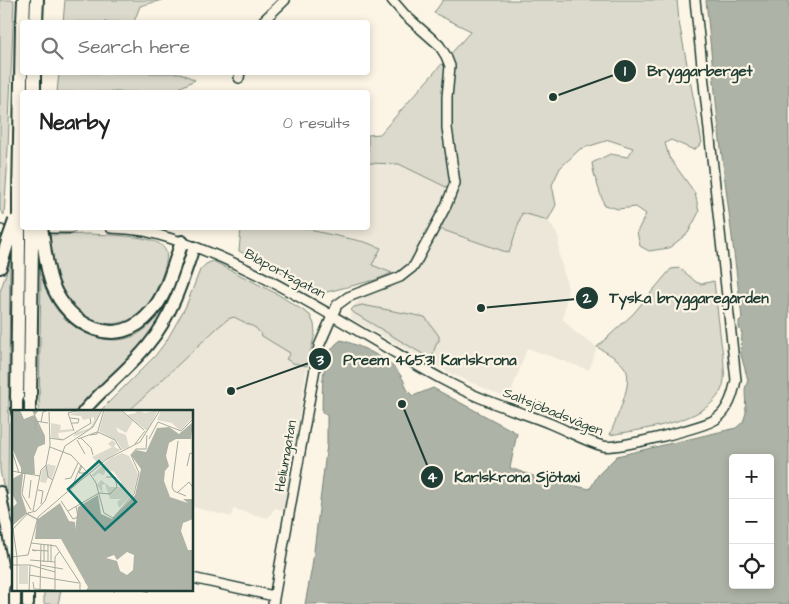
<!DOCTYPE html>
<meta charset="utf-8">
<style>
:root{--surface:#fff;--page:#f2f2f2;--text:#222;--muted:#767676;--line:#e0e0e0}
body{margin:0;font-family:"Architects Daughter",sans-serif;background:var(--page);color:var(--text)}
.controls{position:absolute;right:15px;bottom:15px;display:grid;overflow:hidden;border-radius:5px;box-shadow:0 2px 8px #0003}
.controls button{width:45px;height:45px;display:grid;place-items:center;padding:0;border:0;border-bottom:1px solid var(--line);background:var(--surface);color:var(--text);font:25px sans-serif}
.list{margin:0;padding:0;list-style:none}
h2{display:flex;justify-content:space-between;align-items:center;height:65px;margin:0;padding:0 20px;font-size:21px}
h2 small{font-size:16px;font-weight:400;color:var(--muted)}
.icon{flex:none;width:28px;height:28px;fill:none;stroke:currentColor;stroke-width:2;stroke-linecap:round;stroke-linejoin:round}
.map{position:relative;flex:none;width:789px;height:604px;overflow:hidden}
.search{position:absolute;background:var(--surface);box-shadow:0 2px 8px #0003;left:20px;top:20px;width:350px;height:55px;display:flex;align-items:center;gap:12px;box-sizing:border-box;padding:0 18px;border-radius:5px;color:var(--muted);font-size:19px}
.panel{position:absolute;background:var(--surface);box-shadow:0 2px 8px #0003;left:20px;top:90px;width:350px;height:140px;border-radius:5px}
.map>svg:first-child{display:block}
</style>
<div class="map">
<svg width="789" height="604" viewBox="0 0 789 604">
<rect width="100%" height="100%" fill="#fcf5e5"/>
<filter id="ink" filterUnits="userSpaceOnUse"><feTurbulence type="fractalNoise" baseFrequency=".02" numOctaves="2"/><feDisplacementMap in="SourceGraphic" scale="10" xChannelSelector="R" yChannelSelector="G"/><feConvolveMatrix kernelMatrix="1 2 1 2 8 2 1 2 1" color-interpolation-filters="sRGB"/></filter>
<g filter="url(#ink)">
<path fill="#ece7d8" d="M368,163l31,1 49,24 -27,56 -14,21 -15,8 -20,-8 8,-17 -15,-6 -51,-11 -2,-3h56z
M521,213l27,7 11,18v17l9,33 -5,31 13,14 21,14 -8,23 -62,-22 -18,51 -55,-24 -25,-13 -77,-43 -2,-4 2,-8 13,-12 51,-25 9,-11 15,-30 69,24z
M234,317l22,11 6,8 28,17 -3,6 6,4 14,3 -23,145 -9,-3 -7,10 -35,-9 -2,8 -38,-10 -1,-95h-63l88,-84 11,-10z"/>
<path fill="#dcdacc" stroke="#7e8c80" d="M0,0h14l-7,172 -3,43 -4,-5z
M65,0h97l-22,6 -6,16h-71z
M443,0h234l2,22 23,121 -8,7 -23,-10 -6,3 4,14 26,36 4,19 -11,21 -19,15 -20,3 -9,-5 -3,-14 9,-18 -10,-7 -18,2 -14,-4c-4,-14 -10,-27 -12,-42l18,-9 18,3 5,-9 -24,-8 -29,9 -20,19 -8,17 4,20 -8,15 -26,-7 -13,40 -69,-24 18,-39 -10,-2 -49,-24 -31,-1v-28l12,-1 91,-103 -37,-18z
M59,73h122l14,7 -24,12h-114z
M241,228h71l2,3 51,11 16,6 -9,17 20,8 -17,7 -52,13 -84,-42z
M90,234c17,1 59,1 71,11 9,7 5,18 2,28 -4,11 -9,24 -17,33 -20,26 -56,22 -75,-3 -15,-19 -20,-45 -21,-68z
M10,261l-2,234h-3l-5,-25v-178z
M213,261l66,34 31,20 4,9 1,9 -8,33 -14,-3 -7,-4 4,-6 -28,-17 -6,-8 -22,-11 -6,2 -11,9 -88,83h-29l55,-55 12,-16 19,-34 14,-36 6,-6z
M680,268l16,14 5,2 13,-3c2,20 5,40 7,61 2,12 4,26 3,38 -5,42 -82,49 -114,55 5,-15 25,-54 15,-67 -7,-10 -18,-15 -28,-21l36,-33 38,-45z
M41,273c4,13 8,27 17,38 20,25 59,40 86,19 14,-11 19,-30 30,-40 -3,7 -5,15 -9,22 -20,40 -61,65 -88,99l-38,1z
M362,305l63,12 14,19v5l-2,1 -6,17 -77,-46 -3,-3 3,-3z
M44,590h17l-3,14h-14z"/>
<path fill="#aeb3a7" stroke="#758479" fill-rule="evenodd" d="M706,0h83v604h-484l7,-37 15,-123v-29l-5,-2c1,-23 -3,-59 19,-73 18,5 50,19 60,36 5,7 4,14 12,20l20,-8 84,45 -7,35 32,11 48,10 8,-14 19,-19 119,-28 7,-6 3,-9 -1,-24 3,-9 -7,-25 1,-22 -3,-5v-7l3,-3 -23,-186zM733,458h37v127h-37z"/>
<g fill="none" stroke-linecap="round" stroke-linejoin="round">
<g stroke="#1f3d34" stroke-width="12">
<path id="minor" d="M262,22l23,-22
M239,78l1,-6
M48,228h23
M111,228c13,1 28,1 41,5 86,23 161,72 237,116 31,18 64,38 97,51 21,9 44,15 65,24 17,7 34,17 52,22 12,4 102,-19 113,-27 13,-9 17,-25 20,-39l-41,-380
M0,230h1
M192,578l82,18
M273,604l46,-258 18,-41 11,-8 52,-20 14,-11 32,-60 9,-23 -8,-55v-31l3,-31 -4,-10 -7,-11 -34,-30 -13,-15"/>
</g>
<g stroke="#1f3d34" stroke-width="14">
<path id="major" d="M17,412v-14
M30,412v-13
M83,412c20,-24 46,-43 65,-67 24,-29 35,-64 46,-98
M0,492l14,72
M15,604v-14
M28,604v-14"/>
</g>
<g stroke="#1f3d34" stroke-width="16">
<path id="highway" d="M23,22l1,-22
M36,22l1,-22
M34,92v-20
M19,196l3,-172
M43,239c2,15 4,31 9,45 16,42 65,68 99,28 17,-19 22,-46 31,-70
M0,267l8,-26
M17,398l2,-156
M30,399l2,-158"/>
</g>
<use href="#minor" stroke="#fcf5e5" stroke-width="9"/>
<use href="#major" stroke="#fcf5e5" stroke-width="10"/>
<use href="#highway" stroke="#fcf5e5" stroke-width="12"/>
<g stroke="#1f3d34" stroke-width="16" stroke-linecap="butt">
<path id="highway-bridge" d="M41,228l2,11
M8,241l7,-20
M32,241v-13
M19,242v-46"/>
</g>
<use href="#highway-bridge" stroke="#fcf5e5" stroke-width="12"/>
</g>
</g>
<g text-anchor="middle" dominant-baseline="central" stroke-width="4.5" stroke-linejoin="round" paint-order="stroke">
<g font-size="14" fill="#1f3d34" stroke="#fcf5e5">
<text transform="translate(285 274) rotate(28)">Blåportsgatan</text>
<text transform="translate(553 412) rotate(22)">Saltsjöbadsvägen</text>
<text transform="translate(286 456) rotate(-80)">Heliumgatan</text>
</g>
</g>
<g transform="translate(12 410)">
<rect width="181" height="181" fill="#fcf5e5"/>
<path d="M68,0h21l-8,17 -6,4 -11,5v-2v1l-3,2 2,-4 15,-5 4,-7v-4l-11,3 -2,-4 -12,-1zM93,0h15l13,11 -7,12 -10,-6 2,5 8,3 3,12 -7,3 -5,-9 -18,-10zM125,0l8,3 13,-3 -11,21 -20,-16 9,-2zM149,0h32v7l-12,13 -3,-1 -6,-6 -15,-3zM39,13l10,2 -1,5 13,-1v2l-15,2 1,5 5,1 -2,1 -11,-3zM100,30l4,3 -2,4 7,3 -33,21 9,-9 -5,-5 20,-10 -4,-3zM110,43l7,3 9,18 -5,20 -14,14 -2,-6 4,-3h-11l-5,-15 -3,1 1,9 -6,-9 4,-5 9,7h10l1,-5 -7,-10 -8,-3 -2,6 -6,-2 -4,4 -2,-2 17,-16zM36,54l8,2 -4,12 -4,-1 -2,6 -6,-1 2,-12zM7,156h9v18h-9z" fill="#dcdacc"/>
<path d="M0,0h8l4,9 10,-4 -2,-5h7l-4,5 10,21v8l-7,3 -4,10 1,17h-12l-2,20 6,19 11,6 22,-16 9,18 6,1v8l3,-23 20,-12 3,19 11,5 23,-24 6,-26 -10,-14 5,-5 10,2 11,-24 12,-1 10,7 14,-12 -2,17h-15l-7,4 -3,13 3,10 -4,5 -1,10 6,16 18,6 -5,-4h10v20l-10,4 -2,8 7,19h5v41h-107l2,-4 -27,-48h-26l2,-19 -11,-6 -14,12v-18l5,-5 -5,-9v-15l9,-5v-6l-9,-20zM115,142l7,3 -1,15 -6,5 -7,-4 -3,-10 -11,-3 8,-3 3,5z" fill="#aeb3a7" fill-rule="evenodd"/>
<path fill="none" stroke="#aeb3a7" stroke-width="2.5" d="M79,170l57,12M87,171l16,11M73,172l15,-4 24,5 70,5"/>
<path fill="none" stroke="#a4ab9e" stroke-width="1" d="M109,0l23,20M37,2l1,33 -4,20 2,12 5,3M58,8l9,1 -1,4h-6M29,12l2,-10 5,-2M24,20l-1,-9 13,2M62,21l-6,-18 12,-3M86,22l17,8 6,10M78,25l7,-1 7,-24M37,28l14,2 28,-17 -1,-5M69,28l10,10 2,7M66,29l19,-7M137,29l9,-17 23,9 13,-13M65,30l8,14M166,31l-6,46 2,4 12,5M123,34l10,-13M38,37l21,8 16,17M0,41l7,22M70,56l-3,7h9M175,56l3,-13 4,1M0,61l28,5M13,64l-3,20 9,16M78,64l6,9 8,30 9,5 21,-24 5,-21 -8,-18 5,-6h10l1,-14M53,69l6,-1 7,-15M68,71l27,-22 33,-17 20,-32M61,75l8,-20M26,80l5,1 -2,13M87,83l11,1 7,-7 -2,-10h-9M165,83l12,-11 5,7M17,88l2,-18M49,91l12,18 5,-2 -2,-11M21,101l8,-41 5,-5M56,101l31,-18M16,103l8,-2 9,-10 20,-55 28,-19 9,-17M19,133l25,3 24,37v9M24,141l-4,-1 16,1M0,147l16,-2 10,-38 42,-36M5,147v35M5,147l-4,-28 16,-17M18,150l25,2M32,152v-18M36,152v-18M39,152v-18M0,155h18l25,7M28,155l23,4M17,165l50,8M21,172l1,7 21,1M17,182l1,-27M28,182l1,-48M43,182v-35l5,-6"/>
<path fill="#0f766e" fill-opacity="0.15" stroke="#0f766e" stroke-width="2.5" d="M87,51l37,41 -31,28 -37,-41z"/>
<rect width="181" height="181" fill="none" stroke="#1f3d34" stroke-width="2.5"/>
</g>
<path fill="none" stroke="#1f3d34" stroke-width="2" d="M553 97L625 71M481 308L587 298M231 391L320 359M402 404L432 477"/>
<g fill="#1f3d34" stroke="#fcf5e5" stroke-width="2">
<circle cx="553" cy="97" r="5"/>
<circle cx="481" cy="308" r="5"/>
<circle cx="231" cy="391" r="5"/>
<circle cx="402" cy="404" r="5"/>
<circle cx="625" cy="71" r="12"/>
<circle cx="587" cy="298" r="12"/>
<circle cx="320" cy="359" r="12"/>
<circle cx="432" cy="477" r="12"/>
</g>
<g font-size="15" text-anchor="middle" font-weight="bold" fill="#fff">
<text x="625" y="76">1</text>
<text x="587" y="303">2</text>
<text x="320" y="365">3</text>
<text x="432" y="482">4</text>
</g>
<g font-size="15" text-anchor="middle" font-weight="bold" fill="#1f3d34" stroke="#fcf5e5" stroke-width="4.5" stroke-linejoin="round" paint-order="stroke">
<text x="700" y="76">Bryggarberget</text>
<text x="689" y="303">Tyska bryggaregården</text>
<text x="430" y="365">Preem 46531 Karlskrona</text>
<text x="517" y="482">Karlskrona Sjötaxi</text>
</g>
</svg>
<div class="controls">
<button>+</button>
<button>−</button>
<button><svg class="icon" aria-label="locate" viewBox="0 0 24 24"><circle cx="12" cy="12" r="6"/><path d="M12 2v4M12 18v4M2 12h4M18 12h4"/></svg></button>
</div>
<div class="search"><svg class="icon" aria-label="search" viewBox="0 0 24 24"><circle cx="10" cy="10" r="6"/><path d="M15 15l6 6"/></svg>Search here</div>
<section class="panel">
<h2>Nearby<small>0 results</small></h2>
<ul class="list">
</ul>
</section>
</div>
